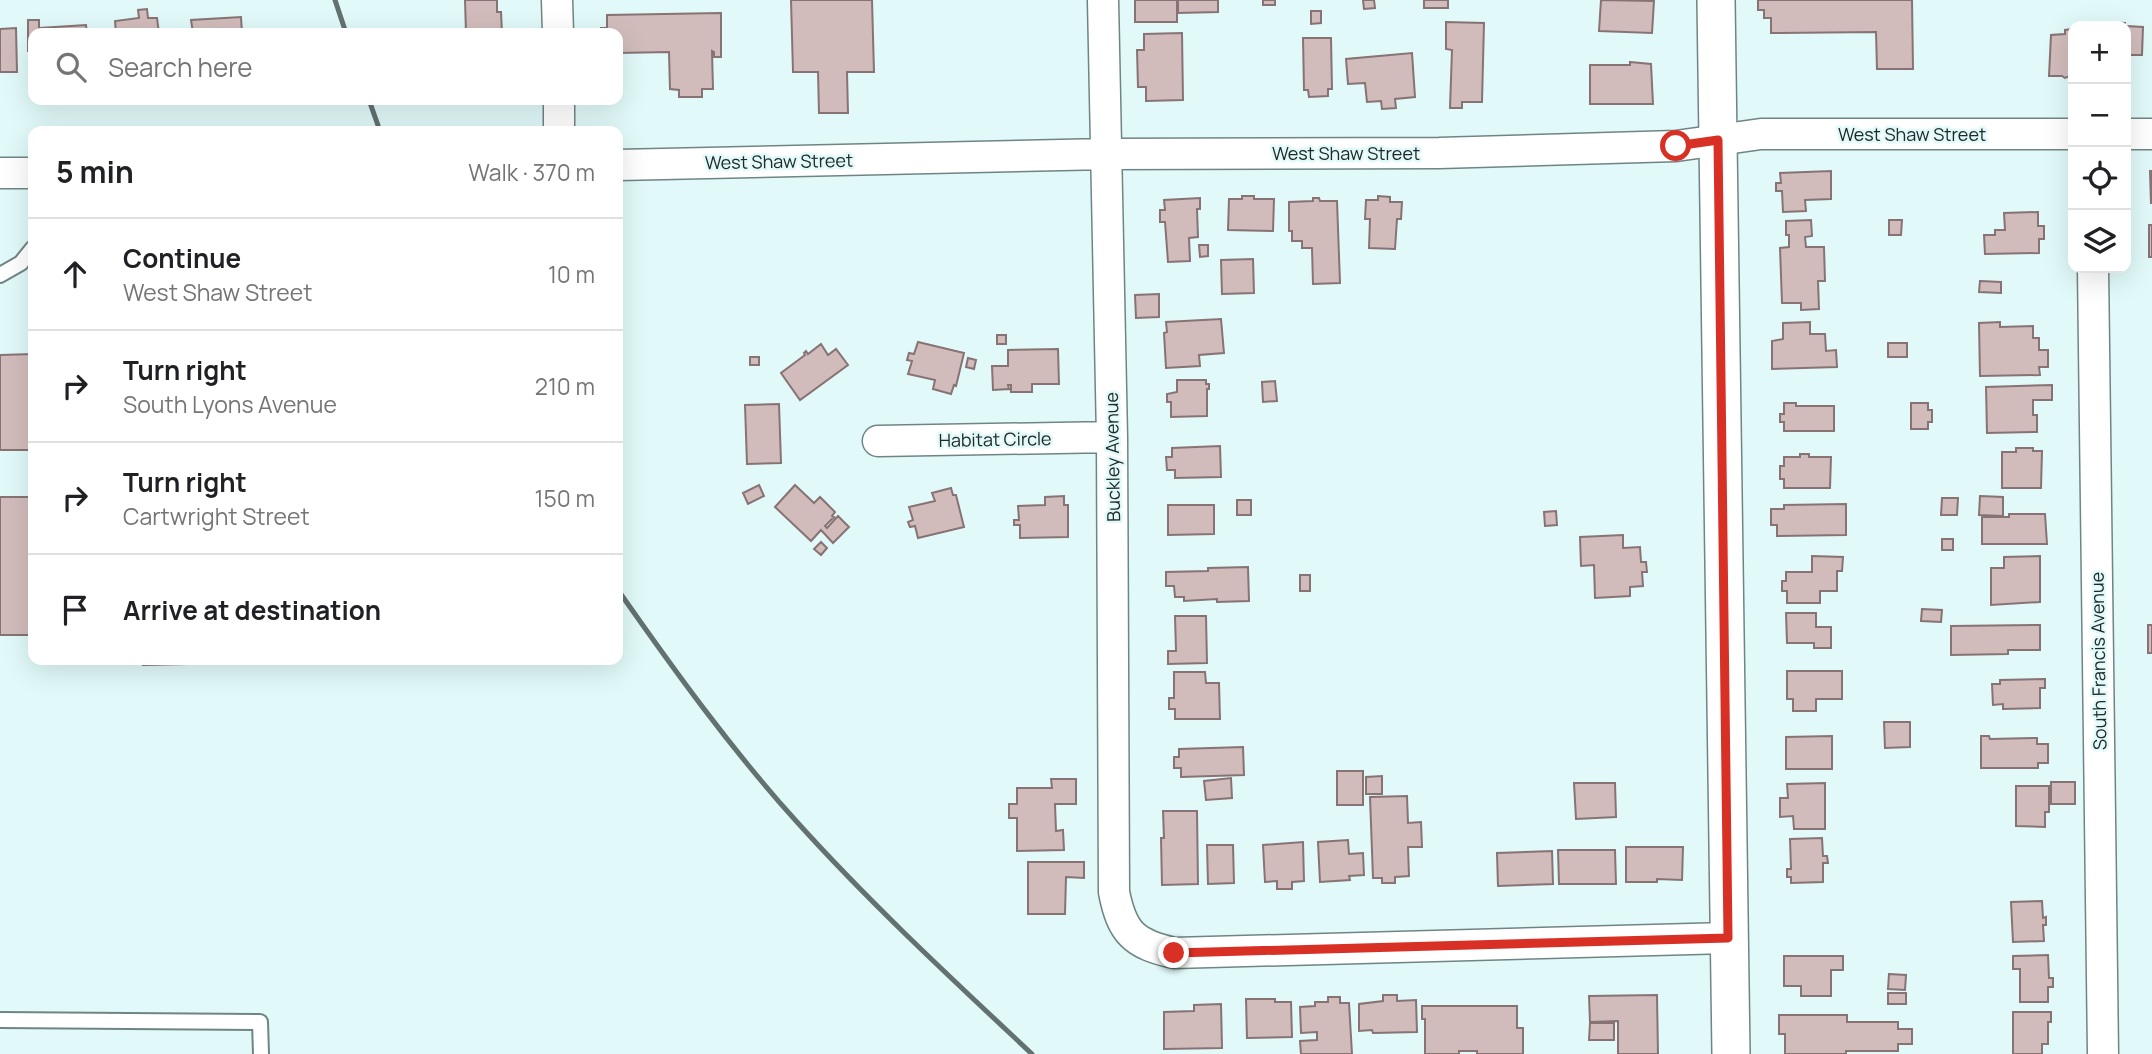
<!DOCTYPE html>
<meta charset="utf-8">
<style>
:root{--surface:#fff;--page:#f6f6f6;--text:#202124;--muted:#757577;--line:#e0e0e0}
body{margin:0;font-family:Manrope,sans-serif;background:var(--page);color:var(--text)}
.controls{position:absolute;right:21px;top:21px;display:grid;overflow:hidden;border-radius:14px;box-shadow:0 7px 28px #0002}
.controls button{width:63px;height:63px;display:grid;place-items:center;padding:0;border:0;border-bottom:2px solid var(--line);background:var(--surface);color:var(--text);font:35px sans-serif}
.stop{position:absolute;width:21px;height:21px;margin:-16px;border:5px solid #d93025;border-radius:50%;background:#fff}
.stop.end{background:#d93025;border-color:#fff;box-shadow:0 2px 7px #0008}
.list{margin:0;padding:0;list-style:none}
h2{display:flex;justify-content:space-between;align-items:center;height:91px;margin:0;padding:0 28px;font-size:30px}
h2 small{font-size:23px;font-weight:400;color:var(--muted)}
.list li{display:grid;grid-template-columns:46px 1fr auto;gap:21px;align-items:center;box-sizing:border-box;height:112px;padding:0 28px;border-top:2px solid var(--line)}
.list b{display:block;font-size:26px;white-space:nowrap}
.list p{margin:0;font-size:23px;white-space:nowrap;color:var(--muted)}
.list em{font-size:23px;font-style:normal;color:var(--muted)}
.icon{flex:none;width:38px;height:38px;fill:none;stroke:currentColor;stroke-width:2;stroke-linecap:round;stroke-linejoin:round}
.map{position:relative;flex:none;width:2152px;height:1054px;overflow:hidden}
.search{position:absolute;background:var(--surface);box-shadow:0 7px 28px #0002;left:28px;top:28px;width:595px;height:77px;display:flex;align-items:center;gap:18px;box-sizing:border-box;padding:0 24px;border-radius:14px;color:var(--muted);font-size:26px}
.panel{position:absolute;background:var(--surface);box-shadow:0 7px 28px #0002;left:28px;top:126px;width:595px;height:539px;border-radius:14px}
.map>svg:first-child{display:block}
</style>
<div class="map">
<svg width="2152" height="1054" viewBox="0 0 2152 1054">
<rect width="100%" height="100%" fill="#e1f9f9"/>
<path fill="#d1bcbb" stroke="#877373" stroke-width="2" d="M465,0h32v12h4l1,21h-36z
M791,0h81l2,72h-27l1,41h-29l-1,-41h-25z
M1135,0h42v22h-42z
M1178,0h40v12l-40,1z
M1263,0h12v5h-12z
M1363,0h11l1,8 -11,1z
M1424,0h24v8h-24z
M1601,0l53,1 -2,32 -53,-2z
M1758,0h154l1,69h-36l-1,-37 -105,1v-15h-7v-8h-6z
M147,9l1,9h9l2,15h-43l-1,-12 24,-3 -1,-8z
M1311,11h10v12l-10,1z
M721,13v44h-7v-5l-2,-1 1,38h-11v8h-23v-7l-9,-1 -1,-37 -51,1v-20h-17v-5h6v-13z
M241,17l1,16h-49l-2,-13z
M28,20h11v8l47,-3 1,8h-54v18h-5z
M1446,22l38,1 -2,79h-20v6h-12l2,-58 -6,-1z
M2093,22l32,1v3h-32z
M2126,26l17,1 -1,28h-16z
M16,28l1,44h-17v-43z
M2073,29v46l-8,3 -3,-2h-13l2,-41 14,-1v-4z
M1182,33l1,67 -37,1v-14h-8l-1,-37h7v-16z
M1303,38h28l1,51h-4v7l-19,1 -1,-7h-4z
M1412,53l3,44 -20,2 1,9 -14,1 -1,-8 -14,1 -2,-19 -17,1 -2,-25z
M1630,62l21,2 2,40h-63v-39h40z
M1831,171v28l-26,1 1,11 -23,1 -1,-21h-6v-8h5l-1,-10z
M2150,171h2v32h-1z
M1242,196h12v3h20l-1,32 -45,-1 1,-31h13z
M1378,196l12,1v5h12l-1,17h-4l-2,30 -26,-1 1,-29h-5l1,-19h12z
M1200,198v11h-3l1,28 -9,1 1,23 -22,1 -3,-40h-5v-12h5l-1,-10z
M1313,198h6l1,3h17l3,82 -27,1 -1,-36h-10v-7h-10v-10h-3v-29l24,-1z
M2038,212v14h6v13h-5v14l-54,1 -1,-19h11v-5h10l-1,-17z
M1811,220l1,16 -7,1 1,10h18l1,34h-7l1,28 -18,1v-7h-19l-2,-55 9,-1v-12h-3v-14z
M1889,220h13l-1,15h-12z
M2149,225h3v32h-3z
M1199,245h9v11l-8,1z
M1253,259l1,34 -32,1 -1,-34z
M1980,281l21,1v11l-22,-1z
M1159,294v23l-23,1 -1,-23z
M1221,319l3,34 -25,2 1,11 -34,2 -2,-35 3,-1 -1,-10z
M1810,322v12h15l1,17 10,-1 1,17 -65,2v-28l11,-2v-16z
M2000,322v5l33,-1v12h6v12h9v17h-9l1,8 -60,1 -1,-53z
M997,335h9v9h-9z
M918,342l46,11 -8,33 -2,-1 -3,9 -18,-5 2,-9 -27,-6 4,-13 -5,-1 2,-7 5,1z
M1888,343h19v14h-19z
M821,344l7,11 8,-6 12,16 -48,35 -19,-27 24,-18 -1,-2 2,-2 2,3z
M1058,349l1,35h-27v8h-21v-7h-3l1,4 -16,1 -1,-24h16v-16z
M33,354v96h-33v-95z
M750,357h9v8h-9z
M968,358l8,2 -2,9 -8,-2z
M1177,380h29v4h3v5h-2v27l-36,1v-15h-4v-8l10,-2z
M1275,381l2,20 -14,1 -1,-20z
M2052,385v15h-19v15h4v17l-50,1 -1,-46z
M1784,403h12v3h38v25h-50v-9h-4v-8h4z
M1911,403h17v7h4v12h-4v7h-17z
M779,404l2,59 -34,1 -2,-59z
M1220,446l1,31 -46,1v-8h-8l-1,-13h6v-9z
M2016,448h17v3h9l-1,37h-39v-36h14z
M1800,454h9v3h22l-1,31h-46v-9h-4v-13h4v-9h16z
M759,485l5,11 -16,8 -5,-11z
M795,485l19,18 6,-6 15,15 -3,4 2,1 -9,9 2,2 11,-12 11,11 -16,16 -12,-13 -10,11 -36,-34z
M951,488l2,7h3l8,32 -46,11 -3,-12 -5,1 -2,-5 5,-2 -4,-13 26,-6 -3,-8z
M1064,496v9h4v32l-48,1v-13h-6v-5h5l-1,-14 27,-1v-8z
M1980,496l23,1v19l-24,-1z
M0,497h33v138h-33z
M1942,498h16l-1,17h-16z
M1237,500h14v15h-14z
M1846,504v31l-69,1v-11h-6v-16h13v-4z
M1168,505h46v29l-46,1z
M1556,511l1,14 -12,1 -1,-14z
M2009,514h36l2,30h-65v-27h27z
M1623,535v13l17,-1 1,15h5l1,10h-5l1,14 -13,1v9l-35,2 -1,-33 -13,1 -1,-29z
M1942,539h11v11h-11z
M821,542l6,6 -6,7 -7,-6z
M1812,556l31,1 -1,14h-5v20h-17v12h-33v-12h-5v-10h4v-9h26z
M2040,556v46l-49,3v-37h13v-11z
M1248,567l1,34 -32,1v-3l-33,2v-4h-9l-1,-11h-8v-14l42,-1v-3z
M1300,575h10v16h-10z
M1922,609l20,1 -1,12 -20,-1z
M1786,613h30v14h15v21h-17v-5h-27z
M1175,616h31l1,47 -39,1v-13h8z
M2040,625v25h-32v4l-57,1v-29z
M2148,625h4v28h-4z
M143,660h45v4l-45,1z
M1787,671h55v28h-26v12h-23v-12h-6z
M1174,672h31l1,11h13l1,36h-45v-10h-6v-11h5z
M2045,679v9h-5v20l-37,1v-5l-10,1 -1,-21h8v-4z
M1884,722h26v25l-25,1z
M1832,736v33h-46v-32z
M1981,736h8l1,3 47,-1v6h11v19h-10v5h-57z
M1243,747l1,28 -63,2v-9h-7v-11h5v-8z
M1337,771h26v34h-26z
M1382,776v18h-16v-17z
M1231,778l1,20 -26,2 -2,-19z
M1051,779h25v25h-21l1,27 7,-1 1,20 -47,1v-33h-8v-14h8v-16h35z
M2051,782h24v22h-24z
M1574,783h41l1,34 -40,2z
M1825,783v46h-31l-1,-13 -13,1v-19h8l-1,-14z
M2016,786h33v26h-4v15l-29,-1z
M1407,796l1,27 13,-1 1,25h-14l1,29 -14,1v6h-13v-5h-9l-3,-81z
M1163,811h34l1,73 -36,1 -1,-47h3z
M1822,838l1,18h4l1,7h-5v19l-32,1v-6h-4v-8h4l-1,-30z
M1348,840l1,14 14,-1 1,22 -15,1 1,4 -30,2 -2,-40z
M1303,842l1,39 -12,1v7h-15v-8l-12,1 -2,-37z
M1207,845h26l1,38 -26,1z
M1626,847h57l-1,33 -25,-1v3h-31z
M1558,850h57l1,34h-57z
M1552,851l1,33 -55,2 -1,-33z
M1028,862h56v16l-18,-1 -1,37h-37z
M2042,901l1,17 3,-1v8h-3l1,16 -31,1 -2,-40z
M2048,955l1,23h4v9h-5v15h-28v-33h-7v-13z
M1784,956h59v14h-12v26h-30v-10h-17z
M1889,974l17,1 -1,15 -17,-1z
M1888,993h18v11h-18z
M1383,995h14v6l19,-1 1,32 -44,1 -1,-3 -13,1v-27l24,-3z
M1657,995l1,59h-40v-33l-28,1 -1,-26z
M1328,997h12v6h9l3,51h-51l-1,-13 17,-1v-8l-16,1 -1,-26 15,-1v-4h13z
M1246,999h29v3h16l1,35 -45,1z
M1221,1004l1,44 -58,1v-37l30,-1v-6z
M1422,1006h95v22h6v26h-46v-3h-18v3h-34v-35h-3z
M2013,1012h38v10h-3v22h-6v10h-29z
M1779,1015h68v7h51v7h14v15h-14v7h-52v3h-61v-20h-6z
M1590,1023h24v17h-25z"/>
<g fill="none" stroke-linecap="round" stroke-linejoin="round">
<g stroke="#6f8584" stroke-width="18">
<path id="service" d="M0,275l21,-12 12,-15
M0,1020l260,2 1,32"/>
</g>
<g stroke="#6f8584" stroke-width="33">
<path id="minor" d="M557,0l1,33
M1103,0l9,437 2,455c8,41 20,52 60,61l554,-15
M559,100v31
M2126,134h26
M618,165l488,-11 333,-1 237,-7 85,-12h312
M0,173h33
M2093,268l10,786
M878,441l234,-4"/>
</g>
<g stroke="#6f8584" stroke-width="40">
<path id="tertiary" d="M1716,0l15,1054"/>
</g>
<use href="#service" stroke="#fff" stroke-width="14"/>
<use href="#minor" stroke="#fff" stroke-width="30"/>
<use href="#tertiary" stroke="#fff" stroke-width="37"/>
<path stroke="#637171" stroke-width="5" d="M335,0l11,33
M369,100l11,31
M618,590c56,80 113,159 179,232 74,82 154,156 235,232"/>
</g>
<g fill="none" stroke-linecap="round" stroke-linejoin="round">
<path stroke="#d93025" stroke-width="9" d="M1174,953l554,-15 -10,-798 -42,6"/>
</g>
<g text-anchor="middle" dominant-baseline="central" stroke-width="5" stroke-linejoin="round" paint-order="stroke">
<g font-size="18" fill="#202929" stroke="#e1f9f9">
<text x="1912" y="134">West Shaw Street</text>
<text x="1346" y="153">West Shaw Street</text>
<text transform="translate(779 161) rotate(-1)">West Shaw Street</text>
<text transform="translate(995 439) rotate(-1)">Habitat Circle</text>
<text transform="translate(1112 457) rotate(-91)">Buckley Avenue</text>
<text transform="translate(2098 661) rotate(-91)">South Francis Avenue</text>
</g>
</g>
</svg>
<div class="controls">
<button>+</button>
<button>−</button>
<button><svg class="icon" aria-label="locate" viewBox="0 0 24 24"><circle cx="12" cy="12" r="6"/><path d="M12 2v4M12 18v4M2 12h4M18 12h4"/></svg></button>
<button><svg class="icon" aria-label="layers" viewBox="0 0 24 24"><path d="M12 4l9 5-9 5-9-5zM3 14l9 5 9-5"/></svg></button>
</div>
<div class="stop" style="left:1676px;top:146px"></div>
<div class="stop end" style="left:1174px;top:953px"></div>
<div class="search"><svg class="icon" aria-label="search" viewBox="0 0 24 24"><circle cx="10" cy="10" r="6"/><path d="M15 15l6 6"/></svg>Search here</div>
<section class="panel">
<h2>5 min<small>Walk · 370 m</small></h2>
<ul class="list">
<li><svg class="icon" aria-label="ahead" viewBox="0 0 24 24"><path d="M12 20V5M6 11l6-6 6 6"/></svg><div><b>Continue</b><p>West Shaw Street</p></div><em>10 m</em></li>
<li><svg class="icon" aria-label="right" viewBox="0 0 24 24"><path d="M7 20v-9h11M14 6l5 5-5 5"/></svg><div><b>Turn right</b><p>South Lyons Avenue</p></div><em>210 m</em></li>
<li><svg class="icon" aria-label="right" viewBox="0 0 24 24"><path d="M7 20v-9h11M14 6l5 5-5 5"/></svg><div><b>Turn right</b><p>Cartwright Street</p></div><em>150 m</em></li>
<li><svg class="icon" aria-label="arrive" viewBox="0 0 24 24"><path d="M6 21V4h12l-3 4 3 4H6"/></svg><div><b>Arrive at destination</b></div></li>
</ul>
</section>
</div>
